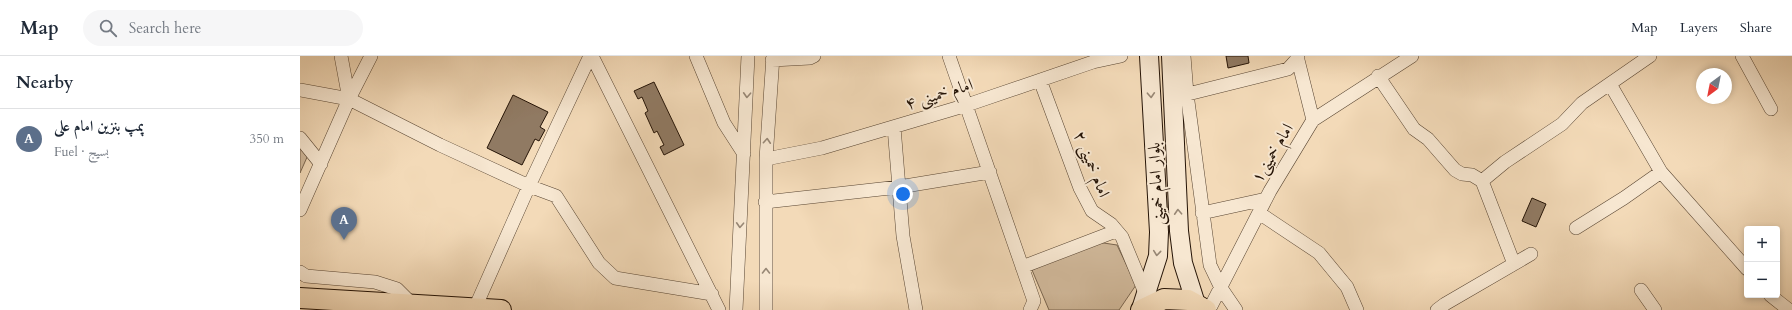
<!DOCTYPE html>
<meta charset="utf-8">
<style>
:root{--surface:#fff;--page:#f6f6f7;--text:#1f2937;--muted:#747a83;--line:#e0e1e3;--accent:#8f2418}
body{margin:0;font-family:Cardo,Amiri,serif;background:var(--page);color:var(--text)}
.controls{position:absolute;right:12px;bottom:12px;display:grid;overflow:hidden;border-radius:4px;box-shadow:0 2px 6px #0003}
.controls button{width:36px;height:36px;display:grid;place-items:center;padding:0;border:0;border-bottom:1px solid var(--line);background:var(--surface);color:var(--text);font:20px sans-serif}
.compass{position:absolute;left:1396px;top:12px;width:36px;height:36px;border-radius:50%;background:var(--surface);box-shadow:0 2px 6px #0003;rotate:212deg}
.you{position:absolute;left:603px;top:138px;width:14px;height:14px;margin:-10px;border:3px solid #fff;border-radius:50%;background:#1a73e8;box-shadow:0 0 0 6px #1a73e833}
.badge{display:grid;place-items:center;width:26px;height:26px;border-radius:50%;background:var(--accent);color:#fff;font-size:13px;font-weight:700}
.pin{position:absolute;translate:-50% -33px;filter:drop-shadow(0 1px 2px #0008)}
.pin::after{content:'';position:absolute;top:21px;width:14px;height:12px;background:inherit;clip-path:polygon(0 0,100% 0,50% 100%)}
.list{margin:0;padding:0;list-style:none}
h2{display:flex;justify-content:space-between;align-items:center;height:52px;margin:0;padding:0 16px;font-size:17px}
h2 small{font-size:13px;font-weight:400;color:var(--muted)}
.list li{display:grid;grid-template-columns:26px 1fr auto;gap:12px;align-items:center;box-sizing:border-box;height:60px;padding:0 16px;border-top:1px solid var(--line)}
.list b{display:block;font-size:15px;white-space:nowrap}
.list p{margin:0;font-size:13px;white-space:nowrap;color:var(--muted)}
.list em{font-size:13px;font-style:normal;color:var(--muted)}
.icon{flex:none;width:22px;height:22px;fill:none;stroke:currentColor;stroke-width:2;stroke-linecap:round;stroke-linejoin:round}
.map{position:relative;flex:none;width:1492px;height:254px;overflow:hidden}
header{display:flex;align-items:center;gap:24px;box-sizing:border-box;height:56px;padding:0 20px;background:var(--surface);border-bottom:1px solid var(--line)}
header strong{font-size:19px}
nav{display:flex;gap:22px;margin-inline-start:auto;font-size:14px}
.search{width:280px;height:36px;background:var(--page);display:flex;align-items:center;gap:10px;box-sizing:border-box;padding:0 14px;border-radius:22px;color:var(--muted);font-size:15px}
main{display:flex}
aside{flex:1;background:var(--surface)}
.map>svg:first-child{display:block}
</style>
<header>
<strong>Map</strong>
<div class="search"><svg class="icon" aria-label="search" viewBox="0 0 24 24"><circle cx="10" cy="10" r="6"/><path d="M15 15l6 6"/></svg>Search here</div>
<nav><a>Map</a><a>Layers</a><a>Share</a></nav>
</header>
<main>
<aside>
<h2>Nearby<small></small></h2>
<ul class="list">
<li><span class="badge" style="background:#5c6f8a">A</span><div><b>پمپ بنزین امام علی</b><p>Fuel · بسیج</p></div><em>350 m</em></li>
</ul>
</aside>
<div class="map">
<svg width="1492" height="254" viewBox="0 0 1492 254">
<rect width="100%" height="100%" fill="#f3dab8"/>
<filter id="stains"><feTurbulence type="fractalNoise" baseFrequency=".005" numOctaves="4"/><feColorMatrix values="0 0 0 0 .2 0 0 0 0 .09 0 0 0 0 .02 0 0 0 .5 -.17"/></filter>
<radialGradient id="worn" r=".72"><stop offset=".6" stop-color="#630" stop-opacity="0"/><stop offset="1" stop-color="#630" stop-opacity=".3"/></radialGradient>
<path fill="#d0b89a" stroke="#7a6650" d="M0,92l8,7 -8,18z
M797,186l20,3 19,40 -17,25h-70l-17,-40z"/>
<path fill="#907a63" stroke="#241306" d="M926,0h22l1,7 -21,5z
M354,26l30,63 -20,10 -4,-8 4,-2 -7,-14 -3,2 -9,-20 3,-2 -6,-14 -4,2 -4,-8z
M213,39l35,17 -8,15 5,3 -6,11 -4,-2 -13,26 -35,-17z
M1232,142l14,6 -10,23 -14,-6z"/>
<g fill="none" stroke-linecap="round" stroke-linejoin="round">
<g stroke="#584532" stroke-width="14">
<path id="minor" d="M41,0l8,43
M292,0l127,254
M396,0l28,67 20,31
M649,0l85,245 -4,9
M884,0l3,38 23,171 11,23 15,22
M997,0l16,64
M1442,0l29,53
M472,4l38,-2 4,-2
M1078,20l36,53 14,10 27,31 7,4 10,1 10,6 32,83
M740,24l40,108 12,23 19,13 11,13 24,58
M1310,28l51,88 86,97
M0,34l49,9 91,46 89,41 27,10 43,67 16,15 97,16
M880,40l108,-27 10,-11
M594,71l9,109 13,74
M0,82l21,26
M466,103l56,-11 145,-43 126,-43 28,-6
M1182,125l23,-19 57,-38 20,-21 68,-47
M465,146l134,-15 91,-15
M0,154l49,-111 22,-43
M902,157l64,-14
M959,157l60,40 28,34 10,23
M1276,172l48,-30 37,-26
M722,211l94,-36
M0,216l6,4 69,6 22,7 16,16
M1341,234l14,20
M1470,239l19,15
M175,252l54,-122 61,-130
M436,254l12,-254
M466,254v-151l7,-103
M909,254l61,-119 43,-71 99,-64
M1137,254l8,-6 86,-50"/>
</g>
<g stroke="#241306" stroke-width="20">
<path id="secondary" d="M871,0l8,175 4,32 13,41
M841,253l17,-53 1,-24 -10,-176"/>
</g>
<g stroke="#241306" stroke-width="22">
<path id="primary" d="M0,242l201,12
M841,254l23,-11 24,1 18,10"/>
</g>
<use href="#minor" stroke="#f7e7d1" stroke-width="13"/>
<use href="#secondary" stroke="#f7e7d1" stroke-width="18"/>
<use href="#primary" stroke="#f3dab8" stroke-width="20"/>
</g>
<defs><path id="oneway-chevron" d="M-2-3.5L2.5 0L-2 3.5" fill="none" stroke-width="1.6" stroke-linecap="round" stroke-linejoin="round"/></defs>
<g stroke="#988876">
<use href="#oneway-chevron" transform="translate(447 39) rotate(93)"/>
<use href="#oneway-chevron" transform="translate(851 39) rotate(87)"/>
<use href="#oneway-chevron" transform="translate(467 85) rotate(-86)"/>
<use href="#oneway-chevron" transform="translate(878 156) rotate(-93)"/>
<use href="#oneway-chevron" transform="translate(440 169) rotate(93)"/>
<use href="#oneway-chevron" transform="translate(857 197) rotate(96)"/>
<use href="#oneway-chevron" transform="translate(466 215) rotate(-90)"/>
</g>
<g text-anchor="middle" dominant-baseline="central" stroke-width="4" stroke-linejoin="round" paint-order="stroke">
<g font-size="17" fill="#241306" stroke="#f7e7d1">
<text transform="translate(639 38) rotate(-17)">امام خمینی ۴</text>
<text transform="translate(972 97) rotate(-59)">امام خمینی۱</text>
<text transform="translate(792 108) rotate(68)">امام خمینی ۲</text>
<text transform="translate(856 128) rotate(-93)">بلوار امام خمینی</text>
</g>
</g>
<rect width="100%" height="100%" filter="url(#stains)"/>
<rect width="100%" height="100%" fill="url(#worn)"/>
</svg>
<div class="controls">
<button>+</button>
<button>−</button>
</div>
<svg class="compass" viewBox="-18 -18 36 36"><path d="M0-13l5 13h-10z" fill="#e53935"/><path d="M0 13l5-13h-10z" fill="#747a83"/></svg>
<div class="you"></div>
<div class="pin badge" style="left:44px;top:184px;background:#5c6f8a">A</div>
</div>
</main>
